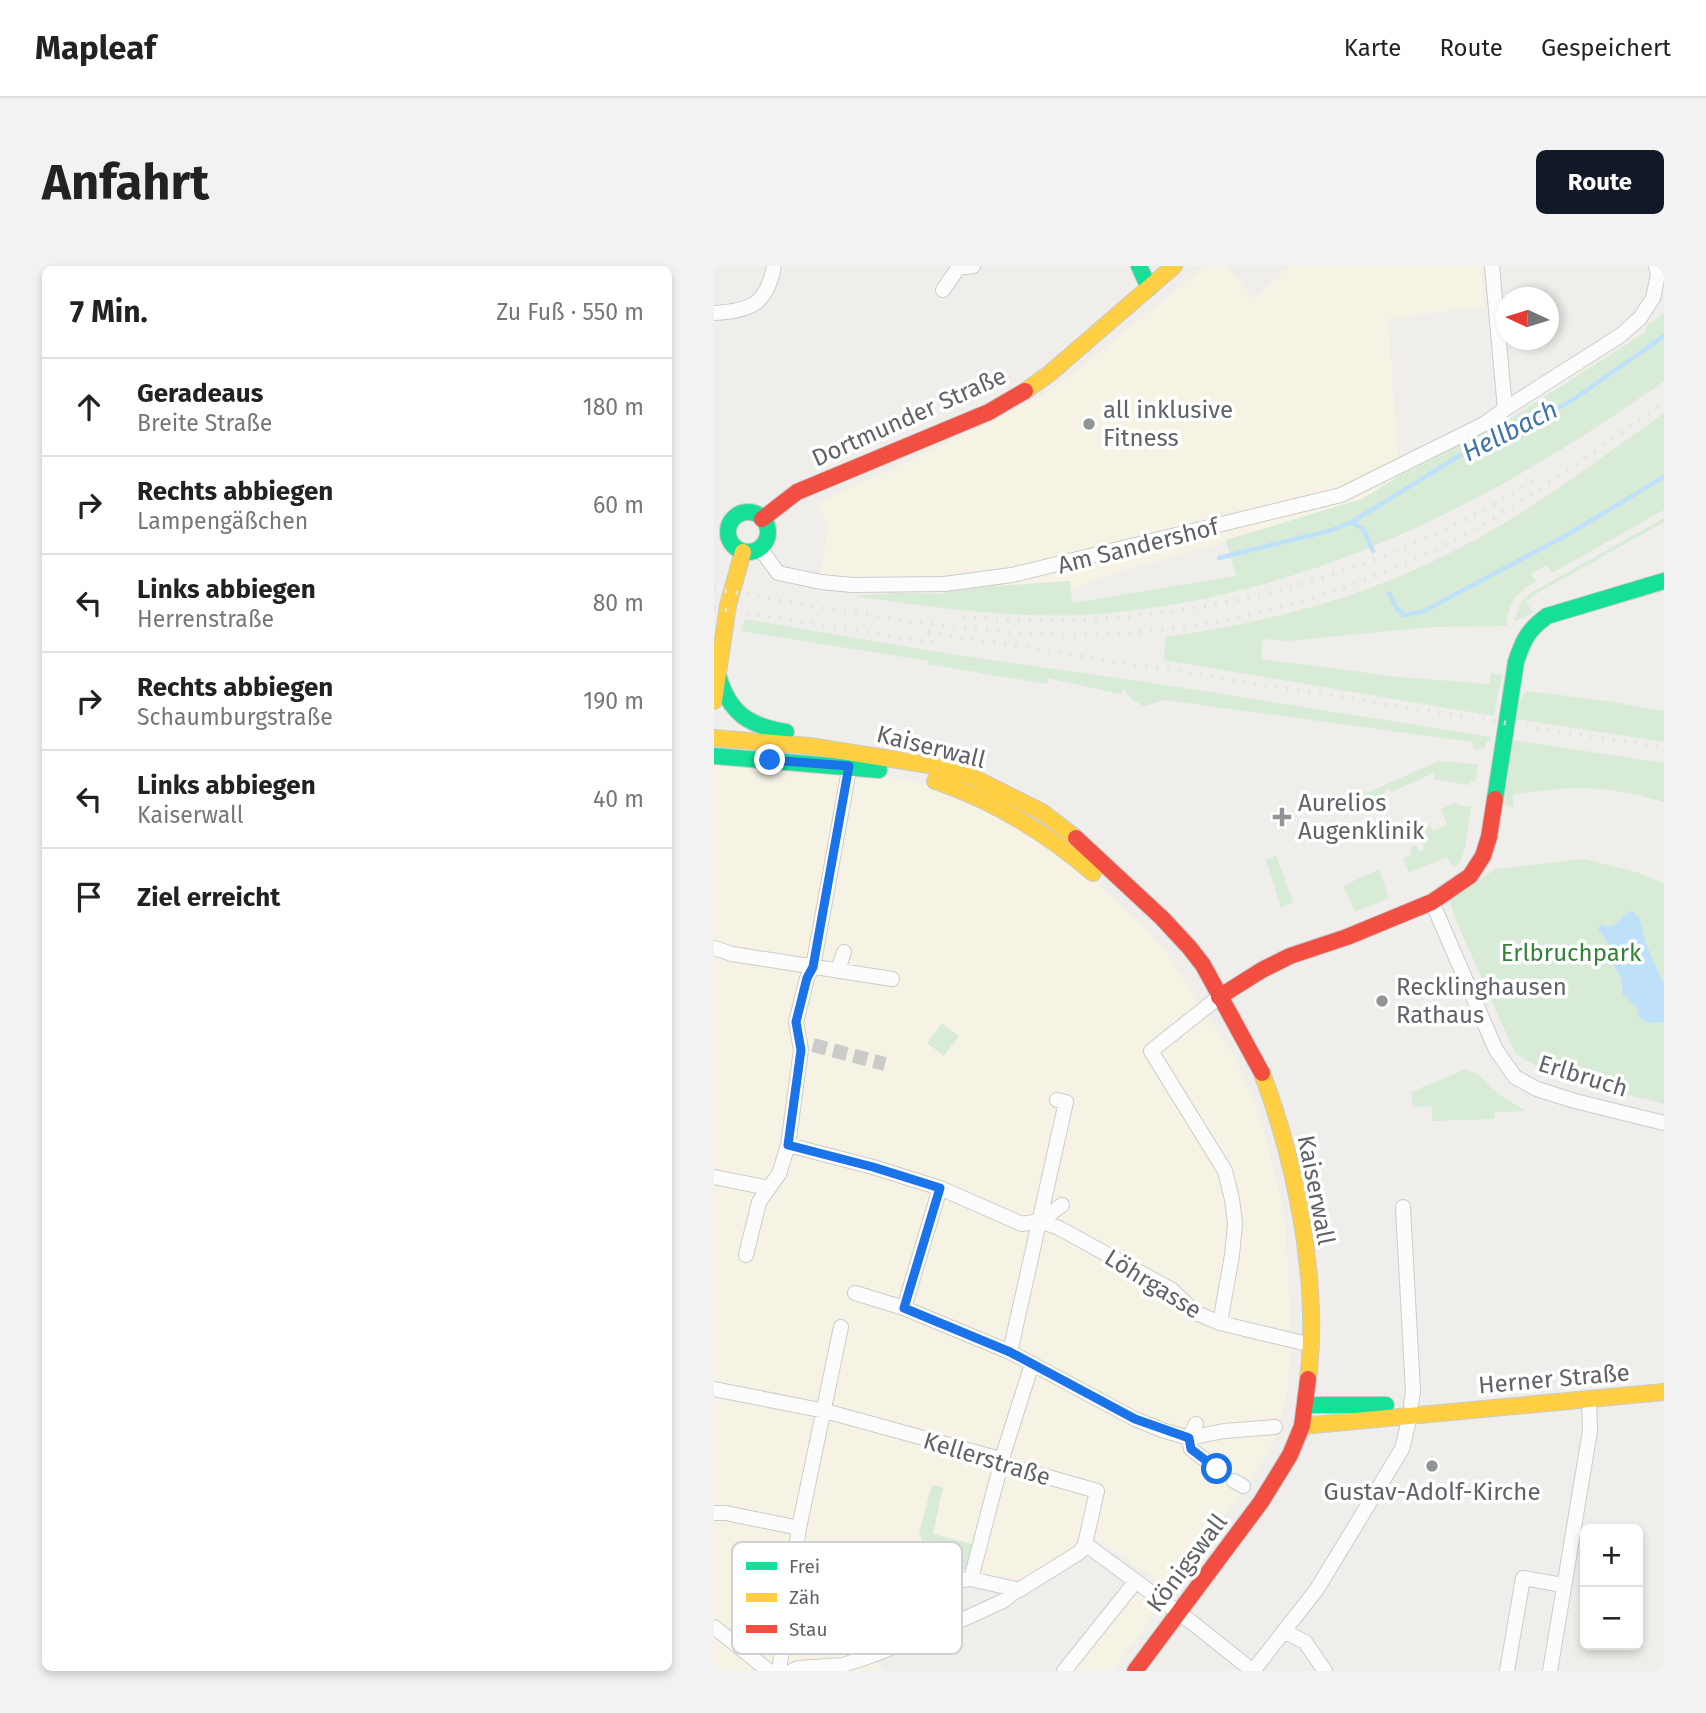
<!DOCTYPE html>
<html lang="de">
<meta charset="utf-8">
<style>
:root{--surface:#fff;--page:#f2f2f2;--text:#222;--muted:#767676;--line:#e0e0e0;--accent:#111827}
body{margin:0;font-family:"Fira Sans",sans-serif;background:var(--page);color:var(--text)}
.controls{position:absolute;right:21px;bottom:21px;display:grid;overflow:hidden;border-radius:10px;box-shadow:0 4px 10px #0003}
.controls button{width:63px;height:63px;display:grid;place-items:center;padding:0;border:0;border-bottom:2px solid var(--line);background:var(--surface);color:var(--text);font:35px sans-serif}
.compass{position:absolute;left:782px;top:21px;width:63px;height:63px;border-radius:50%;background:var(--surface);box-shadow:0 4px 10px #0003;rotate:274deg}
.stop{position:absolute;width:21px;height:21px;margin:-16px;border:5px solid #1a73e8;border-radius:50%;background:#fff}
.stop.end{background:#1a73e8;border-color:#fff;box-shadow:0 2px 7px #0008}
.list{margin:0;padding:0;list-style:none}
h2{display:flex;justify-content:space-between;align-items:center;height:91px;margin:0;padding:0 28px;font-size:30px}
h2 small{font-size:23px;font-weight:400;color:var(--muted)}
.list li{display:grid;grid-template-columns:46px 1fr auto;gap:21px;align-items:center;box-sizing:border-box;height:98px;padding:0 28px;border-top:2px solid var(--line)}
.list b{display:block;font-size:26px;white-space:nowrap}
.list p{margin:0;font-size:23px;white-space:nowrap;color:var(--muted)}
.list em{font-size:23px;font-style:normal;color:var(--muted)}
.icon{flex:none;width:38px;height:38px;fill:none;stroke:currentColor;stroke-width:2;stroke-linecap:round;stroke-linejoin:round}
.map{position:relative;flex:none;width:950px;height:1405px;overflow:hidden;border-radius:10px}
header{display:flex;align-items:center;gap:42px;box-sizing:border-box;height:98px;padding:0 35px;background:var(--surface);border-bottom:2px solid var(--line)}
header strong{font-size:33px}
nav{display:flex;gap:38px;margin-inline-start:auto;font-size:24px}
.intro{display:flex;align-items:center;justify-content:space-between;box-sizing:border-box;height:168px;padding:0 42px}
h1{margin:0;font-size:49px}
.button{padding:18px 32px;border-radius:10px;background:var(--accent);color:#fff;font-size:24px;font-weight:700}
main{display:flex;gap:42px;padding:0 42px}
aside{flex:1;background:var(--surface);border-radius:10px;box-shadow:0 4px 10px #0003}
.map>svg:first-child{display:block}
</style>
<header>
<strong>Mapleaf</strong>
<nav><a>Karte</a><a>Route</a><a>Gespeichert</a></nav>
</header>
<div class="intro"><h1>Anfahrt</h1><a class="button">Route</a></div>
<main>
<aside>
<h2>7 Min.<small>Zu Fuß · 550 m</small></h2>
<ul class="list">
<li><svg class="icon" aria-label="ahead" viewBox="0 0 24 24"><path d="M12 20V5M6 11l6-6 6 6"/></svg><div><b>Geradeaus</b><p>Breite Straße</p></div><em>180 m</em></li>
<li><svg class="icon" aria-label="right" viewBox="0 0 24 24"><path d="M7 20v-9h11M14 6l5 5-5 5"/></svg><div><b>Rechts abbiegen</b><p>Lampengäßchen</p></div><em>60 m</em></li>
<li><svg class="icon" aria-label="left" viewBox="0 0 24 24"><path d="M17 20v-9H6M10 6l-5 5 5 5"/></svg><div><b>Links abbiegen</b><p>Herrenstraße</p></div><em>80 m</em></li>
<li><svg class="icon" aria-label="right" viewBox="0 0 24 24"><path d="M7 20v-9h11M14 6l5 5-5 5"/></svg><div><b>Rechts abbiegen</b><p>Schaumburgstraße</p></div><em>190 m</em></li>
<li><svg class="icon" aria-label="left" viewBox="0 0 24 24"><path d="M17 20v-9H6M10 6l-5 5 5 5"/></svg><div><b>Links abbiegen</b><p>Kaiserwall</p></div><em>40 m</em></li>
<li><svg class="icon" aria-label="arrive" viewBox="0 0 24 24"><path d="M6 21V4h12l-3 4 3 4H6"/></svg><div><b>Ziel erreicht</b></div></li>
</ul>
</aside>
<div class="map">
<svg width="950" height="1405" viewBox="0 0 950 1405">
<rect width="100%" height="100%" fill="#efeeea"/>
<path fill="#f7f3e4" d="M492,0h20l28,33 37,-33h190l4,41 -97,11 11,158 -37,23 -136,41 -13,6 -86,23 -56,20 -1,-8 -117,8 -135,-3 11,-61 -13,-21 74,-34 149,-73 40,-28z
M0,498l169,11 43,10 35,9 98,55 88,82 19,22 67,102 25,57 20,73 8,46 5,107 -3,47 -7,34 -8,22 -15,28 -86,121 -79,-53 -42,21 2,4 -34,18 -13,-3 -20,-1 -121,25 17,46 -16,8 20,16h-172z
M420,1324l26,17 -48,64h-44z"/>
<path fill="#d8ebd6" d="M950,47v68c-168,120 -357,217 -567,233 -80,6 -163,-7 -243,-18l41,-3 47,1 11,-5 117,-8 2,22 164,-27 -10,-36 136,-41 37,-23 103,-52 144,-92v-6z
M950,147v97l-112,63 -5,-8 -16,9 5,8c-20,9 -28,23 -30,44l-73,1 -146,14 -25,-2 -1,20 138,18 90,7 2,-11 11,2 -8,41 -330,-56 1,-23c98,-13 197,-39 285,-84 76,-38 145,-91 214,-140z
M950,252v4l-130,73 -8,7 7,10 -17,9 -2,-1 8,-19 7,-7z
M31,353l192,33 222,32 332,53 -1,5h-4l-1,6 -11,2 -2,-8 -307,-42 -21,6 -13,-7 -7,-10 -4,5 -72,-16 -1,6 -119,-20v-3l-187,-30z
M813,425l80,10 57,10v31l-148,-23c2,-11 2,-21 11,-28z
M799,474l151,23v39c-57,-17 -93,-17 -151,-7l1,12 -10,-2z
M724,495l40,3 -3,18 -5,-2 -2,5 -34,-6v-6l-42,19 -4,-3 -11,10 -13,6 -4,-9z
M741,537l7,3h9l-6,42 -4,13 -8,7 -6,-11 -38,16 -6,-14 9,-5 -2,-6 6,-3 3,6 6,-2 -5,-12 6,-3 -3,-7 8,-2 2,6 14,-6 -6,-16z
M562,589l17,47 -12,6 -15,-48z
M870,593l52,13 28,11v221c-51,-14 -105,-19 -149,-51l-60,-135 -6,-20 47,-29z
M665,603l10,29 -34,14 -12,-26z
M228,757l17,13 -15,20 -17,-13z
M752,803l10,4 25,23 25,15 -31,1 -1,7 -62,2v-15l-19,1 -2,-15z
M218,1219l11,2 -10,47 40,10 -7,23 -4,5 -20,2 -6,-2 -7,-9 -10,-31z"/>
<path fill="#bfe0f9" d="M918,645l7,6 7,27 18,41v36c-10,4 -16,2 -25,-3l-2,-10 -14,-13 -2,-18 -11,-18 1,-12 -13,-18 3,-5c16,9 18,-9 31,-13z"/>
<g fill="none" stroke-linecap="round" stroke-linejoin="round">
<path stroke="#bfe0f9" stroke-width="4.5" d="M638,256l107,-66 32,-10 83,-47 90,-63
M505,292l113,-28 20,-8 12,8 9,21
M675,327l8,16 7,6 18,-3 143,-76 99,-59"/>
<path stroke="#cbcbca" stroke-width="14" stroke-dasharray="14 7" stroke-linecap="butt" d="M99,779l72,19"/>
<g stroke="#cbcccc" stroke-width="16">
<path id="street" d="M778,0l13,143 116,-74 19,-17 13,-20 5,-23 -2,-9
M229,24l15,-22 15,-2
M0,47c37,-2 53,-9 60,-47
M46,282l18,25 43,9 31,3 92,-1 68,-9 329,-80 145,-72 19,-14
M718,636l64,148 19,27 22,12 38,12 89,22
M0,682l18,6 160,25
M124,705l6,-19
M505,731l-68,54 74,120 7,28 3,25 -3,31 -12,68
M74,879l85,22 67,21 82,36 18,-3 22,-16
M0,911l55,11
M689,941l10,185 -2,12
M326,955l19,7 113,62 24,23 24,10 92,22
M32,989l13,-53 20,-28 9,-29 13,-95 -5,-28 11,-44 6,-11 38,-208
M141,1027l49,15 106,44 125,67 27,11 27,8 35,-7 51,-4
M190,1042l36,-120
M296,1086l56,-250 -9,-2
M0,1123l111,22 168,46 20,10 84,24 -12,53 -5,8 -61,38 -48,-11 -40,4 -94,32 -50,-2
M482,1158l-7,14 2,11 30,23
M520,1215l9,5
M0,1247h12l73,15
M371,1278l109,80 59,47
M257,1313l33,-127 28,-88
M0,1361l55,44
M570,1365l21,11 20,29
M65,1405l20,-143 42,-201
M78,1405l6,-3 45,-3 30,-10 93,-37 37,-17 13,-10
M350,1405l72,-90
M539,1405l64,-82 85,-140 8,-33
M793,1405l16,-93 40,7
M836,1405l40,-240 -1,-32"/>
</g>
<g stroke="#cacacb" stroke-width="18">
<path id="fast" d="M425,0l10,22
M14 266a20 20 0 1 1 40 0a20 20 0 1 1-40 0Z
M5,412c11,36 31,48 67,54
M0,490l165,14
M781,533l21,-137c7,-22 12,-32 31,-46l117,-35
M591,1139h81"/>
</g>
<g stroke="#cacacb" stroke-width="18">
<path id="slow" d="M311,125l24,-17 125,-108
M0,435l14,-96 15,-53
M0,472l95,8 120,19 41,11 72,36 34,26
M221,515c60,20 110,51 158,92
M548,807c34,90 58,211 46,306
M588,1160l362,-34"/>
</g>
<g stroke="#cacacb" stroke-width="18">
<path id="jam" d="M48,253l35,-27 192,-80 36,-21
M362,572l86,80 27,29 14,18 59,108
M505,731l43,-27 28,-14 57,-19 85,-35 38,-26 13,-20 6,-19 6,-38
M421,1405l126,-169 29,-47 12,-29 6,-47"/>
</g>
<use href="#street" stroke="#fdfcfc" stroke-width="14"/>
<use href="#fast" stroke="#16e098" stroke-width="16"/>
<use href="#slow" stroke="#ffcf43" stroke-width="16"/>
<use href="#jam" stroke="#f24e42" stroke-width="16"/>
<path stroke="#e4e4e4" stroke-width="4.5" stroke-dasharray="2 9" stroke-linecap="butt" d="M0,323c107,18 216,40 325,45 138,7 279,-27 403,-88 79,-40 150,-93 222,-144
M0,342l227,36
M249,351c200,17 405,-31 575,-139
M214,366l736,116"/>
</g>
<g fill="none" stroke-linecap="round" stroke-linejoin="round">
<path stroke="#1a73e8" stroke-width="9" d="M56,494l79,6 -36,201 -6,11 -11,44 5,28 -13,95 85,22 67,21 -36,120 106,44 125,67 54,19 2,11 26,20"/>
</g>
<g fill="#919496" stroke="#fff" stroke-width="2.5">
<circle cx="375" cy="158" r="7"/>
<path d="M564.5 540.5h7v7h7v7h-7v7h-7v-7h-7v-7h7z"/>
<circle cx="668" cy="735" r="7"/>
<circle cx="718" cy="1200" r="7"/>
</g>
<g text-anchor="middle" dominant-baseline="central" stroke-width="7" stroke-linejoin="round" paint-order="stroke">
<g font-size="24" fill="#5f6368" stroke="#fff" text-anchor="start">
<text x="389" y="144">all inklusive<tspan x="389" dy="28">Fitness</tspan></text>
<text x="584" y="537">Aurelios<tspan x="584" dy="28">Augenklinik</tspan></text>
<text x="682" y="721">Recklinghausen<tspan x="682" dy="28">Rathaus</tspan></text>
<text x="718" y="1226" text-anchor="middle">Gustav-Adolf-Kirche</text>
</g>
<g font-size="24" fill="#5f6368" stroke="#fff">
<text transform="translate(195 151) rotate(-24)">Dortmunder Straße</text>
<text transform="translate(424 280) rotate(-14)">Am Sandershof</text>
<text transform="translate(217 481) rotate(14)">Kaiserwall</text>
<text transform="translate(869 810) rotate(17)">Erlbruch</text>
<text transform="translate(602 924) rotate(79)">Kaiserwall</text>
<text transform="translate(439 1018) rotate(32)">Löhrgasse</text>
<text transform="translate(840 1113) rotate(-5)">Herner Straße</text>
<text transform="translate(273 1193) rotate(17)">Kellerstraße</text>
<text transform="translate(473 1297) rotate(-53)">Königswall</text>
</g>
<g font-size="24" fill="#348238" stroke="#fff">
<text x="857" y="687">Erlbruchpark</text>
</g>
<g font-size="26" font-style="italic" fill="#4174aa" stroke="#fff">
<text transform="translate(796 165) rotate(-27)">Hellbach</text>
</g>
</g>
<rect x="18" y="1276" width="230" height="112" rx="10" fill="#fff" stroke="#cfd0d2" stroke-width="2"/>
<rect x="32" y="1296" width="31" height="8" fill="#16e098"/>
<rect x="32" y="1327" width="31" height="9" fill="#ffcf43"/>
<rect x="32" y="1359" width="31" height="8" fill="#f24e42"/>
<g font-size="19" fill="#5f6368">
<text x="75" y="1307">Frei</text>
<text x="75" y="1338">Zäh</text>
<text x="75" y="1370">Stau</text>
</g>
</svg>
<div class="controls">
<button>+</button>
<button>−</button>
</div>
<svg class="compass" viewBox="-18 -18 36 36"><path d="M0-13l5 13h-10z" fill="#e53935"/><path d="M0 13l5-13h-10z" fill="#767676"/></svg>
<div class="stop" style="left:503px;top:1203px"></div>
<div class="stop end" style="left:56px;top:494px"></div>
</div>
</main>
